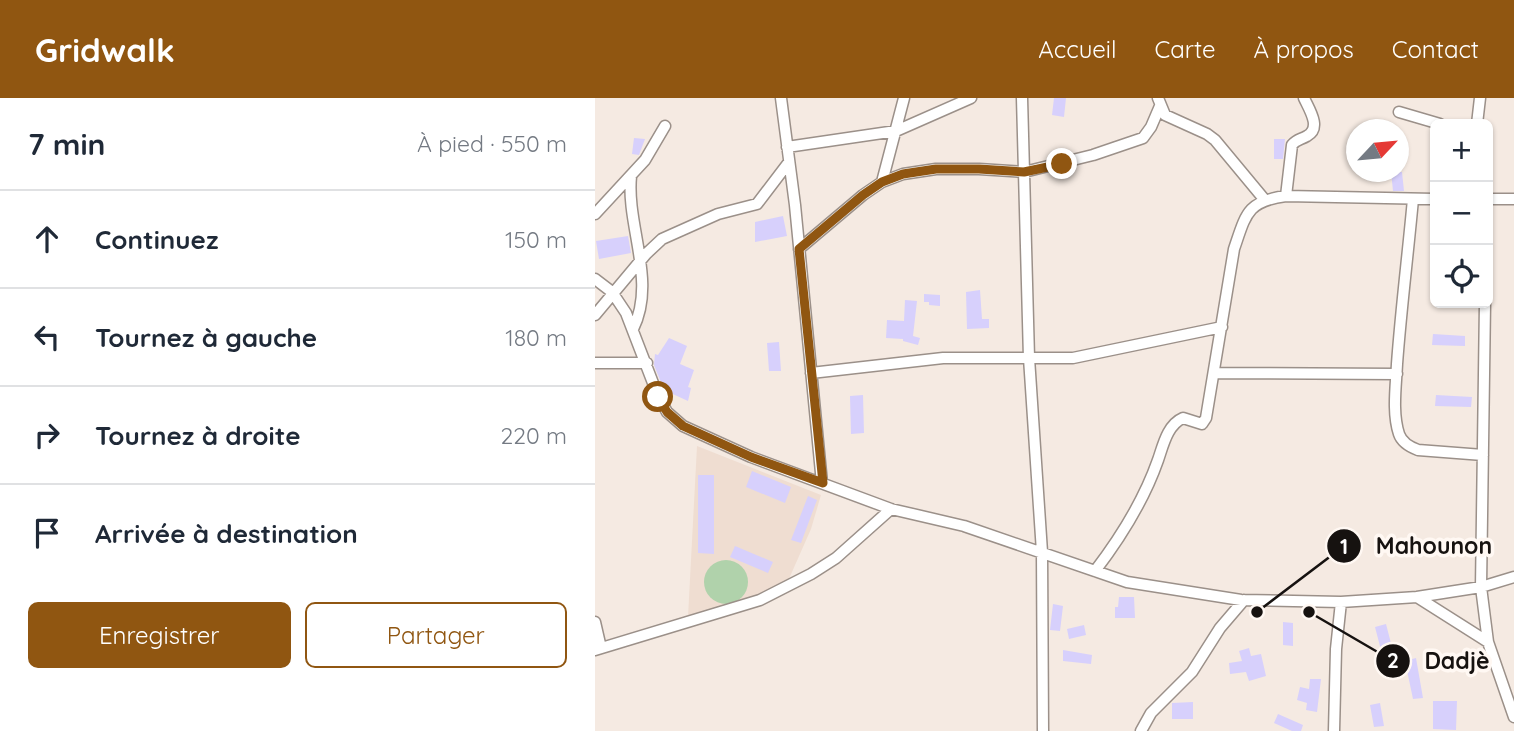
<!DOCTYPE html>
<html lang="fr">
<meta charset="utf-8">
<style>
:root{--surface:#fff;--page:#f6f6f7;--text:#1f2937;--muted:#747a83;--line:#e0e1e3;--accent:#905611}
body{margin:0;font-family:Quicksand,sans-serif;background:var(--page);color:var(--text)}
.controls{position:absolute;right:21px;top:21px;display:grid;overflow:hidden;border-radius:10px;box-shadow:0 2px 5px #0004}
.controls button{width:63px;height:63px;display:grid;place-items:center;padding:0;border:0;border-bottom:2px solid var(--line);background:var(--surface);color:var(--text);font:35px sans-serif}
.compass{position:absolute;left:751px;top:21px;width:63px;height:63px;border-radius:50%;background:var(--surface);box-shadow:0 2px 5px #0004;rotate:64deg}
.stop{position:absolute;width:21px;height:21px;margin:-16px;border:5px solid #905611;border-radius:50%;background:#fff}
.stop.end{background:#905611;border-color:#fff;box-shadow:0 2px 7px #0008}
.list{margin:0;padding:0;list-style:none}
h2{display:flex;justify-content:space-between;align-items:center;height:91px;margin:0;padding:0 28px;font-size:30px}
h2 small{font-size:23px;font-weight:400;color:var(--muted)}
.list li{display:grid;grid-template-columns:46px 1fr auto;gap:21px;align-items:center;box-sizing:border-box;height:98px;padding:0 28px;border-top:2px solid var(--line)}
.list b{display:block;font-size:26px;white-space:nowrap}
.list em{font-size:23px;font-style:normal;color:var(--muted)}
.actions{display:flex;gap:14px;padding:21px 28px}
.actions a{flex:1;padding:16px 0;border:2px solid var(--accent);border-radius:10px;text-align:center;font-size:24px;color:var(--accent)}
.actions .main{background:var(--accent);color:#fff}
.icon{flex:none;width:38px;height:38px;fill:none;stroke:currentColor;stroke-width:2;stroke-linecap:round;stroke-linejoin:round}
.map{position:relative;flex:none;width:919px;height:633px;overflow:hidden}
header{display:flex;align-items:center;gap:42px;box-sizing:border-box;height:98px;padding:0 35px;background:var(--accent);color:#fff}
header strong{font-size:33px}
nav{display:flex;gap:38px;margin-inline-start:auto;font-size:24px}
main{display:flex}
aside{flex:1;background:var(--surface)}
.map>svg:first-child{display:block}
</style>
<header>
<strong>Gridwalk</strong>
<nav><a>Accueil</a><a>Carte</a><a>À propos</a><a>Contact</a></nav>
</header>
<main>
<aside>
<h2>7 min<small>À pied · 550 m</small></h2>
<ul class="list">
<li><svg class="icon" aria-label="ahead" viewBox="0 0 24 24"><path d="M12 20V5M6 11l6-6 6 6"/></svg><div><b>Continuez</b></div><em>150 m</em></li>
<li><svg class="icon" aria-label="left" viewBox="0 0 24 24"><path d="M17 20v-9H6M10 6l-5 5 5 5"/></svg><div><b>Tournez à gauche</b></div><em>180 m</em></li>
<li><svg class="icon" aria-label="right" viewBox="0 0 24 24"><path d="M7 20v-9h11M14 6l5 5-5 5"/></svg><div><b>Tournez à droite</b></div><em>220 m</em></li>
<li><svg class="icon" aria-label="arrive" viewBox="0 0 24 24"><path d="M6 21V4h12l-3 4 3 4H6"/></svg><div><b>Arrivée à destination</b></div></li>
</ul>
<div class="actions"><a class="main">Enregistrer</a><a>Partager</a></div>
</aside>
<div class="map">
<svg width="919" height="633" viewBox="0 0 919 633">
<rect width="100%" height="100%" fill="#f5eae2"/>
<path fill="#efddd1" d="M102,348l124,49 -10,34 -23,52 -29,16 -71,20z"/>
<path fill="#b0d2ab" d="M109 484a22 22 0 1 1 44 0a22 22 0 1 1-44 0Z"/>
<path fill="#d7d0fc" d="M459,0h12l-2,19 -12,-2z
M39,40l11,1 -6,16 -7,-1z
M679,41h11l-2,20h-9z
M796,74h11l2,19h-11z
M188,118l4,20 -32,6v-20z
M33,138l3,17 -32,6 -3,-18z
M385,192l2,29h7v9l-22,1 -1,-37z
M329,196l16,1v11l-11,-1v-3h-5z
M310,202l12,1 -4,35 7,2 -2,7 -15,-4v-2l-17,-1 1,-18 17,1z
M838,236l32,2v10l-33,-1z
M74,240l18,8 -7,18 14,6 -6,17 3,1 -3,13 -24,-11 -10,-25 1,-11 3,1z
M184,244l2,29h-12l-2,-28z
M268,297l1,38 -13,1 -1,-38z
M841,297l36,2 -1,10 -36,-1z
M157,373l39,16 -6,16 -39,-16z
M103,377h16v79l-16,-1z
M213,398l9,4 -16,43 -10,-3z
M140,448l38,16 -5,11 -38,-16z
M524,499h15l1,21h-20v-11h3z
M458,506l10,2 -3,25 -10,-1z
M688,524l10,1v23l-10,-1z
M791,526l7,27 -11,3 -7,-27z
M489,527l2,10 -17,4 -2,-10z
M654,550l2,8 10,-2 5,22 -17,5 -3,-9 -16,2 -1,-11 13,-2 -3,-10z
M468,552l29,5 -1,9 -28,-3z
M821,560l7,40 -10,1 -8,-38z
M715,581h11l-4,33 -11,-2 1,-7 -10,-3 3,-13 9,2z
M838,603h24l-1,29 -23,-1z
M598,604v17h-21v-16z
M785,605l4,23 -10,1 -4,-22z
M683,616l25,11 -2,6h-9l-18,-8z"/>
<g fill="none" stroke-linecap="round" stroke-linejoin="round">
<g stroke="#9b9089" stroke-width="13">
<path id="street" d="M186,0l14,107 27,278
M427,0l7,260 13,194 1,179
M563,0l7,17 42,19 8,6 49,59
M804,14l41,12
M882,26l3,-26
M192,49l109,-16 75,-33
M36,78c-5,50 26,105 2,153
M287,84l22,-84
M691,98l6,-51c5,-6 8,-5 15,-9 15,-8 2,-27 -3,-38
M818,101c-5,55 -12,110 -16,165 -1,22 -5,49 2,70 3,9 11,13 19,16l65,5
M893,101h26
M0,116l50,-54 20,-34
M204,151l64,-54 19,-13 21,-8 33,-5h43l45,3 69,-17 50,-17 8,-11 9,-21
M0,181l17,13 14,21 32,83 9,16 16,14 68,31 140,52 73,17 163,56 114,18 100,2 76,-5 64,-10 33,-10
M890,205l-4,284 7,55 26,75
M0,217l51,-61 16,-15 56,-25 39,-10 32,-42
M0,265h52
M216,275l132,-15h130l149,-31
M619,275l183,1
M500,473c26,-34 49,-71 63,-111 5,-14 9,-35 25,-42l19,6 4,-6 28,-169c12,-35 13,-48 52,-53l149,3
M822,499l71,45
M0,524l6,26
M0,552l165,-50 51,-26 25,-16 55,-49
M546,633l10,-18 41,-41 28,-44 24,-28
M739,633l2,-82 5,-47"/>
</g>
<use href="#street" stroke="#fff" stroke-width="10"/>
</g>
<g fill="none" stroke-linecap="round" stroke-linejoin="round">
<path stroke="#905611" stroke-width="9" d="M63,299l9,15 16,14 68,31 72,26 -24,-234 64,-54 19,-13 21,-8 33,-5h43l45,3 38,-8"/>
</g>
<path fill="none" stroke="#161210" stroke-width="2.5" d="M662 514L749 448M714 514L798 563"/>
<g fill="#161210" stroke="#fff8f3" stroke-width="2.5">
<circle cx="662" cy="514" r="7"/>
<circle cx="714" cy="514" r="7"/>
<circle cx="749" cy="448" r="18"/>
<circle cx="798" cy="563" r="18"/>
</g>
<g font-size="21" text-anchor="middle" font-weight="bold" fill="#fff">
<text x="749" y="456">1</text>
<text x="798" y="570">2</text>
</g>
<g font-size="23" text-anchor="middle" font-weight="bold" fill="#161210" stroke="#fff8f3" stroke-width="7" stroke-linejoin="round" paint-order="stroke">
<text x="839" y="456">Mahounon</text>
<text x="862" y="571">Dadjè</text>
</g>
</svg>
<div class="controls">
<button>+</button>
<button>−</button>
<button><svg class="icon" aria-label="locate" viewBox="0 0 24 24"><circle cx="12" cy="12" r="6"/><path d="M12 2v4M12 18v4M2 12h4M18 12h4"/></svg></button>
</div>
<svg class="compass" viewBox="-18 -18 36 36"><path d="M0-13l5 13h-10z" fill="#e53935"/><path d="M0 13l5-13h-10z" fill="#747a83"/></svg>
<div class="stop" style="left:63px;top:299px"></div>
<div class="stop end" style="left:467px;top:66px"></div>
</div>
</main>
